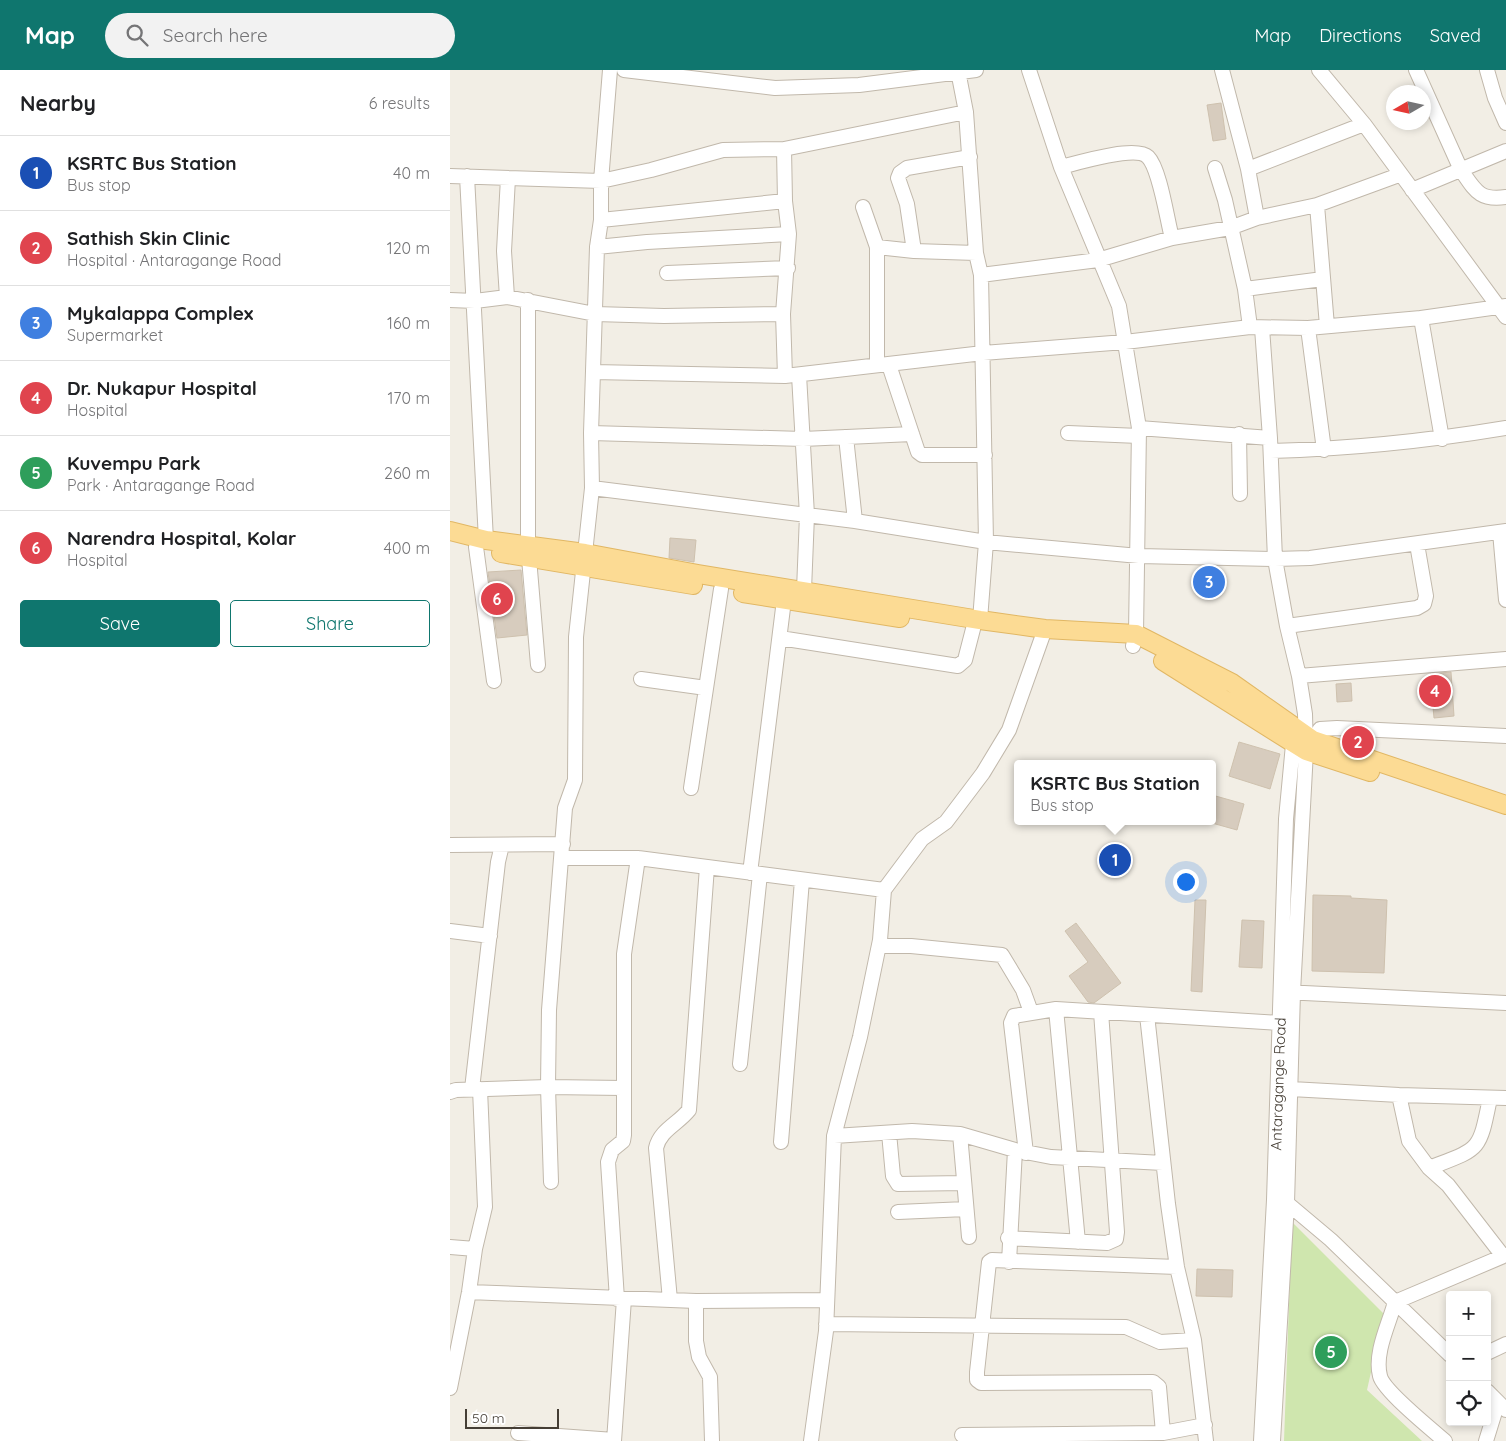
<!DOCTYPE html>
<meta charset="utf-8">
<style>
:root{--surface:#fff;--page:#f2f2f2;--text:#202124;--muted:#757577;--line:#e0e0e0;--accent:#0f766e}
body{margin:0;font-family:Quicksand,sans-serif;background:var(--page);color:var(--text)}
.controls{position:absolute;right:15px;bottom:15px;display:grid;overflow:hidden;border-radius:5px;box-shadow:0 2px 8px #0003}
.controls button{width:45px;height:45px;display:grid;place-items:center;padding:0;border:0;border-bottom:1px solid var(--line);background:var(--surface);color:var(--text);font:25px sans-serif}
.compass{position:absolute;left:936px;top:15px;width:45px;height:45px;border-radius:50%;background:var(--surface);box-shadow:0 2px 8px #0003;rotate:261deg}
.scale{position:absolute;left:15px;bottom:12px;width:94px;box-sizing:border-box;padding-left:5px;border:2px solid #453e35;border-top:0;font-size:14px;line-height:18px;white-space:nowrap;color:#453e35;-webkit-text-stroke:4px #fff;paint-order:stroke}
.you{position:absolute;left:735px;top:811px;width:18px;height:18px;margin:-12px;border:4px solid #fff;border-radius:50%;background:#1a73e8;box-shadow:0 0 0 8px #1a73e833}
.badge{display:grid;place-items:center;width:32px;height:32px;border-radius:50%;background:var(--accent);color:#fff;font-size:16px;font-weight:700}
.pin{position:absolute;translate:-50% -50%;border:2px solid #fff;box-shadow:0 1px 5px #0006}
.popup{position:absolute;left:564px;top:690px;width:202px;height:65px;box-sizing:border-box;display:grid;place-content:center;border-radius:5px;background:var(--surface);filter:drop-shadow(0 1px 4px #0005);font-size:16px;white-space:nowrap;color:var(--muted)}
.popup b{font-size:19px;color:var(--text)}
.popup::after{content:'';position:absolute;left:50%;top:100%;margin-left:-10px;border:10px solid transparent;border-top-color:var(--surface)}
.list{margin:0;padding:0;list-style:none}
h2{display:flex;justify-content:space-between;align-items:center;height:65px;margin:0;padding:0 20px;font-size:21px}
h2 small{font-size:16px;font-weight:400;color:var(--muted)}
.list li{display:grid;grid-template-columns:32px 1fr auto;gap:15px;align-items:center;box-sizing:border-box;height:75px;padding:0 20px;border-top:1px solid var(--line)}
.list b{display:block;font-size:19px;white-space:nowrap}
.list p{margin:0;font-size:16px;white-space:nowrap;color:var(--muted)}
.list em{font-size:16px;font-style:normal;color:var(--muted)}
.actions{display:flex;gap:10px;padding:15px 20px}
.actions a{flex:1;padding:11px 0;border:1px solid var(--accent);border-radius:5px;text-align:center;font-size:18px;color:var(--accent)}
.actions .main{background:var(--accent);color:#fff}
.icon{flex:none;width:28px;height:28px;fill:none;stroke:currentColor;stroke-width:2;stroke-linecap:round;stroke-linejoin:round}
.map{position:relative;flex:none;width:1056px;height:1371px;overflow:hidden}
header{display:flex;align-items:center;gap:30px;box-sizing:border-box;height:70px;padding:0 25px;background:var(--accent);color:#fff}
header strong{font-size:24px}
nav{display:flex;gap:28px;margin-inline-start:auto;font-size:18px}
.search{width:350px;height:45px;background:var(--page);display:flex;align-items:center;gap:12px;box-sizing:border-box;padding:0 18px;border-radius:28px;color:var(--muted);font-size:19px}
main{display:flex}
aside{flex:1;background:var(--surface)}
.map>svg:first-child{display:block}
</style>
<header>
<strong>Map</strong>
<div class="search"><svg class="icon" aria-label="search" viewBox="0 0 24 24"><circle cx="10" cy="10" r="6"/><path d="M15 15l6 6"/></svg>Search here</div>
<nav><a>Map</a><a>Directions</a><a>Saved</a></nav>
</header>
<main>
<aside>
<h2>Nearby<small>6 results</small></h2>
<ul class="list">
<li><span class="badge" style="background:#1a4fb4">1</span><div><b>KSRTC Bus Station</b><p>Bus stop</p></div><em>40 m</em></li>
<li><span class="badge" style="background:#e0444e">2</span><div><b>Sathish Skin Clinic</b><p>Hospital · Antaragange Road</p></div><em>120 m</em></li>
<li><span class="badge" style="background:#3f7fe0">3</span><div><b>Mykalappa Complex</b><p>Supermarket</p></div><em>160 m</em></li>
<li><span class="badge" style="background:#e0444e">4</span><div><b>Dr. Nukapur Hospital</b><p>Hospital</p></div><em>170 m</em></li>
<li><span class="badge" style="background:#2e9e5b">5</span><div><b>Kuvempu Park</b><p>Park · Antaragange Road</p></div><em>260 m</em></li>
<li><span class="badge" style="background:#e0444e">6</span><div><b>Narendra Hospital, Kolar</b><p>Hospital</p></div><em>400 m</em></li>
</ul>
<div class="actions"><a class="main">Save</a><a>Share</a></div>
</aside>
<div class="map">
<svg width="1056" height="1371" viewBox="0 0 1056 1371">
<rect width="100%" height="100%" fill="#f2eee5"/>
<path fill="#cfe6ae" d="M842,1152l92,92 -17,76 55,51h-138z"/>
<path fill="#d7ccbe" stroke="#cec1ae" d="M771,33l5,36 -13,2 -6,-36z
M220,468l26,2 -2,22 -25,-4z
M71,500l6,65 -30,3 -9,-66z
M1001,602l3,44 -20,2 -4,-44z
M901,613l1,18 -15,1 -1,-18z
M903,668h16l-2,9 -15,-5z
M789,672l41,12 -10,35 -41,-13z
M762,725l32,9 -7,26 -25,-7z
M863,825l38,1v2l36,2 -3,73 -72,-2z
M745,830h11l-4,92 -11,-1z
M792,850l22,1 -2,47 -23,-1z
M626,853l45,60 -27,20 -6,-1 -19,-26 19,-14 -23,-31z
M747,1199l36,1 -1,27 -36,-1z"/>
<g fill="none" stroke-linecap="round" stroke-linejoin="round">
<g stroke="#c1b8ab" stroke-width="16">
<path id="minor" d="M174,0l151,18 84,-3 117,-15
M579,0l32,97 58,139 20,122 -3,206 -3,12
M772,0l26,99 9,49
M869,0l45,54 142,193
M966,0l45,100c14,20 18,31 45,27
M1037,0l8,28 11,25
M508,1l8,41 10,141 5,22 5,267 -6,78
M334,79l182,-37
M611,97c16,-4 75,-22 87,-10 12,12 19,63 24,81
M765,98l10,32 20,89 5,38
M798,99l116,-45
M0,106l151,5 50,-11 72,-20 61,-1 1,52 4,33 -6,80 2,62
M17,106l19,364
M962,120l94,-39
M867,135l10,121
M413,137l14,40v118
M151,150l184,-19
M147,177l50,-5 142,-8
M427,177l37,4 62,2
M464,181l-7,-47 -9,-26 2,-5 7,-5 63,-11
M217,203l121,-5
M531,205l117,-15 74,-22 58,-10 27,-10 60,-13 82,-30
M795,219l78,-10
M57,227l-3,-46 4,-73
M0,230l25,1 32,-4 88,17 69,2 119,-2
M78,230v245
M971,248l21,121
M812,258l8,110 5,121 12,67 12,50 6,38 1,37 -13,241 -6,211 -14,238
M858,258l16,122
M439,295l29,87 4,3h63
M143,302l192,4 198,-23 142,-11 125,-15 58,1 113,-10 85,-12
M349,305l8,140 -3,75
M689,358l131,10
M141,363l212,6 109,-5
M618,363l71,3
M789,364l1,60
M396,367l9,84
M821,381c79,-2 157,-10 235,-23
M142,418l263,33 131,21 153,14 136,3 35,-1 196,-27
M1050,462l6,68
M26,477l18,134
M79,488l9,107
M837,556l130,-18 7,-4 2,-8 -9,-52
M330,568l178,28 7,-6 8,-31
M849,606l207,-17
M191,609l65,9
M863,670l7,-11 17,-1 169,8
M241,718l30,-199
M0,775l113,-1
M111,788h77l246,32
M300,803l34,-273
M0,861l40,5
M429,876h32l91,9 21,35 8,22
M834,922l222,11
M606,939l22,233
M697,945l21,189 9,63 17,73 12,101
M290,994l20,-190
M22,1019l26,-227 4,-17
M841,1019l108,6 107,3
M0,1022l6,-2 92,-3 75,1
M949,1025l10,46 20,27 19,17 55,71
M439,1063l4,43 5,8 66,-1
M510,1064l9,103
M384,1066l78,-5 48,3 55,16 36,7 112,6
M331,1072l21,-262
M576,1083l-15,-130 3,-7 42,-7 224,14
M979,1098c52,-20 50,-16 61,-70
M101,1112l-3,-95 1,-77 16,-202 10,-28 1,-143 16,-149 -1,-55 6,-186 4,-27v-39l9,-111
M832,1132l5,1 44,37 119,115
M448,1142l68,-3
M558,1168l99,5 9,-4 1,-7 -16,-220
M0,1177l25,2
M559,1192l6,-112
M19,1222l227,9 131,-1
M167,1229l-9,-137 4,-12 11,-9 1,-6v-181l14,-96
M220,1230l-14,-152c4,-18 22,-24 33,-38l18,-243
M246,1231v40l3,16 11,20 2,64
M376,1254l300,3 34,15 34,-2
M1037,1283l19,-9
M0,1318l19,-96 6,-43 10,-42 -5,-118
M1037,1321l19,19
M68,1363l96,7
M713,1363l-4,-46 -6,-5 -172,1 -4,-3v-8l12,-110 3,-2 185,7
M512,1365l201,-2 42,-8
M164,1371l10,-142
M361,1371l15,-110 8,-195 26,-99 20,-97 4,-50 38,-51 24,-17 37,-49 26,-43 36,-101
M811,1371l13,-241 12,-381 8,-85
M995,1371c-13,-11 -62,-51 -65,-65 -6,-23 9,-52 15,-74l111,-47
M1036,1371l12,-39"/>
</g>
<g stroke="#e1b764" stroke-width="20">
<path id="major" d="M0,461l36,9 99,13 113,21 282,46 65,9 91,5 96,49 81,57 193,65
M51,483l192,32
M293,523l157,25
M713,591l143,90 64,21"/>
</g>
<use href="#minor" stroke="#fff" stroke-width="14"/>
<use href="#major" stroke="#fcdb94" stroke-width="18"/>
</g>
<g text-anchor="middle" dominant-baseline="central" stroke-width="4" stroke-linejoin="round" paint-order="stroke">
<g font-size="15" fill="#453e35" stroke="#fff">
<text transform="translate(828 1014) rotate(-88)">Antaragange Road</text>
</g>
</g>
</svg>
<div class="controls">
<button>+</button>
<button>−</button>
<button><svg class="icon" aria-label="locate" viewBox="0 0 24 24"><circle cx="12" cy="12" r="6"/><path d="M12 2v4M12 18v4M2 12h4M18 12h4"/></svg></button>
</div>
<svg class="compass" viewBox="-18 -18 36 36"><path d="M0-13l5 13h-10z" fill="#e53935"/><path d="M0 13l5-13h-10z" fill="#757577"/></svg>
<div class="scale">50 m</div>
<div class="you"></div>
<div class="pin badge" style="left:665px;top:790px;background:#1a4fb4">1</div>
<div class="popup"><b>KSRTC Bus Station</b>Bus stop</div>
<div class="pin badge" style="left:908px;top:672px;background:#e0444e">2</div>
<div class="pin badge" style="left:759px;top:512px;background:#3f7fe0">3</div>
<div class="pin badge" style="left:985px;top:621px;background:#e0444e">4</div>
<div class="pin badge" style="left:881px;top:1282px;background:#2e9e5b">5</div>
<div class="pin badge" style="left:47px;top:529px;background:#e0444e">6</div>
</div>
</main>
